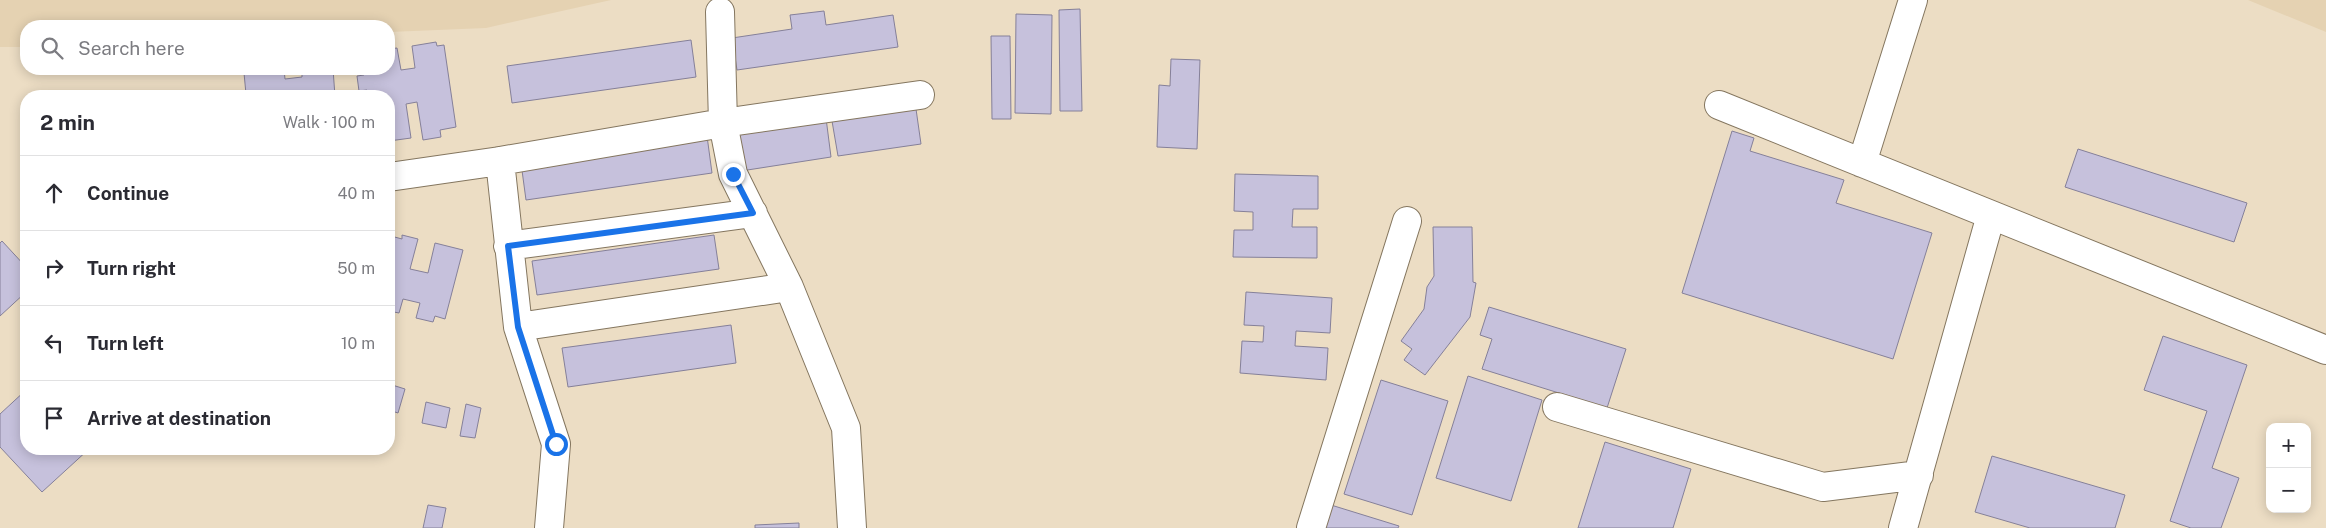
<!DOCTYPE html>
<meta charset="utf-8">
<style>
:root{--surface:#fff;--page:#f2f2f3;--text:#2b2b33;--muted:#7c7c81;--line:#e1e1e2}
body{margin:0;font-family:"Public Sans",sans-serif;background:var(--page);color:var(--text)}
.controls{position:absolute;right:15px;bottom:15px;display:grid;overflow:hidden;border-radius:10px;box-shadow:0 2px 12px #0003}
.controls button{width:45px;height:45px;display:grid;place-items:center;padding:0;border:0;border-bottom:1px solid var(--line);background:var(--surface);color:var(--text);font:25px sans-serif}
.stop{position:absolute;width:15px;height:15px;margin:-11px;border:4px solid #1a73e8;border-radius:50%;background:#fff}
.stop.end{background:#1a73e8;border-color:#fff;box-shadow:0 1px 5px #0008}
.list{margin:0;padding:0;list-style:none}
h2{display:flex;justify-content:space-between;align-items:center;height:65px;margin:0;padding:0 20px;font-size:21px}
h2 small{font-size:16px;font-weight:400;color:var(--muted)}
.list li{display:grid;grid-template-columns:32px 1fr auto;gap:15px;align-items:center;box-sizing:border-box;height:75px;padding:0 20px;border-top:1px solid var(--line)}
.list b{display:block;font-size:19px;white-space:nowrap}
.list em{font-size:16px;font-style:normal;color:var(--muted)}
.icon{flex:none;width:28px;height:28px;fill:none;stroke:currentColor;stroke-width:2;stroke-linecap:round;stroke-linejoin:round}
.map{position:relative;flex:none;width:2326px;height:528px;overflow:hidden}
.search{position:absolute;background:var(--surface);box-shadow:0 2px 12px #0003;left:20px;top:20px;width:375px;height:55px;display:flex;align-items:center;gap:12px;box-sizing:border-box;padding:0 18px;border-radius:20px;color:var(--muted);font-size:19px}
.panel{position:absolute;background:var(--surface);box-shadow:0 2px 12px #0003;left:20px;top:90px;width:375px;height:365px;border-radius:20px}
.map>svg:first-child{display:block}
</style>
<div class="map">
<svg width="2326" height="528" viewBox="0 0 2326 528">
<rect width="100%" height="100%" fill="#ecddc4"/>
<path fill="#e5d2b2" d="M0,0h611l-125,28 -97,4v-6h-363v21h-26z
M2248,0h78v32z"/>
<path fill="#c6c1dc" stroke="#858099" d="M1080,9l2,102h-22l-1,-101z
M824,11l2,14 67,-10 5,32 -161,23 -5,-32 60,-9 -2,-14z
M1016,14l36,1 -1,99 -36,-1z
M991,36h19l1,83h-19z
M691,40l5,37 -184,26 -5,-37z
M436,42l1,4 7,-1 12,82 -16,3 1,7 -18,3 -6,-38 -11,2 5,34 -22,3v-45h-21l-1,-6 -8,1 -2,-15 7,-1v-6h25v-20l8,-1 4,22 14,-2 -3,-22z
M1171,59l29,1 -3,89 -40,-2 2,-62 11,1z
M251,69h33l1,10 17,-2v-8h31l2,27h-80l-1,-3 -8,1 -2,-21h8z
M916,109l5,35 -83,12 -6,-35z
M826,118l5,39 -90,14 -5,-40z
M1732,131l22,7 -4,13 94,29 -8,23 96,30 -39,126 -211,-66z
M707,136l5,37 -186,27 -5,-37z
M2078,149l169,54 -13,39 -169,-55z
M1235,174l83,2v33h-25l-1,18h25v31l-84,-1 1,-27h19v-18l-19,-1z
M1433,227h39l1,55 3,1 -6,34 -45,58 -21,-15 8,-11 -11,-8 23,-32 3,-22 7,-11z
M402,235l16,4 -8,30 18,4 7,-30 28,7 -18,69 -10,-3 -2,6 -17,-4 4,-15 -17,-4 -4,14 -10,-2v-66l2,-9 11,3z
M714,235l5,34 -182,26 -5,-34z
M2,241l24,26v25l-26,24v-73z
M1246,292l86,6 -2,35 -34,-2 -1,15 33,2 -2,32 -86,-7 2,-32 21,1 1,-16 -20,-1z
M1489,307l137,42 -19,59 -125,-39 10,-30 -12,-4z
M731,325l5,38 -168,24 -6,-39z
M2163,336l84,29 -35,103 27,10 -18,50h-30l-21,-7 37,-110 -63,-21z
M1468,376l74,24 -31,101 -75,-23z
M1381,380l67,21 -36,114 -68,-21z
M389,384l16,5 -7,24 -9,-3z
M26,390v59h63l-47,43 -42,-45v-33z
M426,402l24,6 -4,20 -24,-5z
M466,404l15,4 -6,30 -15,-2z
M1605,442l86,27 -18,59h-95z
M1992,456l133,39 -10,33h-85l-55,-16z
M428,505l18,3 -4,20h-19z
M1331,505l68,21 -1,2h-74z
M799,523v5h-44v-3z"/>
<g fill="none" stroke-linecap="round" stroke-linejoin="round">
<g stroke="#84765f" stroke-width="30">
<path id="minor" d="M720,12l3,111 10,51 56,113 57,141 6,100
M1719,105l607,245
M500,161l18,166 38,117 -7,84
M1862,163l51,-163
M389,177l111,-16 223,-38 197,-28
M508,246l245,-33
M518,327l271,-40
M1557,407l266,80 96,-12
M1311,528l96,-307
M1903,528l88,-313"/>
</g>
<use href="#minor" stroke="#fff" stroke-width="28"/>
</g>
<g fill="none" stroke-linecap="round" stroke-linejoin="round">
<path stroke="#1a73e8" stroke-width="6" d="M556,444l-38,-117 -10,-81 245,-33 -20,-39"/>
</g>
</svg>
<div class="controls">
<button>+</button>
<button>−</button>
</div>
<div class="stop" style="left:556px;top:444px"></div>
<div class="stop end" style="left:733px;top:174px"></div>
<div class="search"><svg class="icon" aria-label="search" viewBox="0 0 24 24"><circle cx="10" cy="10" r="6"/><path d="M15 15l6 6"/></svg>Search here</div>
<section class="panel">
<h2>2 min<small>Walk · 100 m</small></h2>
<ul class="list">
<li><svg class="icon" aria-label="ahead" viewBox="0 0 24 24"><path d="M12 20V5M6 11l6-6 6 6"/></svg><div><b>Continue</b></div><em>40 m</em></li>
<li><svg class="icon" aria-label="right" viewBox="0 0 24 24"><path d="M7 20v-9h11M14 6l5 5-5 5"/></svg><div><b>Turn right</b></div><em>50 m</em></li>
<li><svg class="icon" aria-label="left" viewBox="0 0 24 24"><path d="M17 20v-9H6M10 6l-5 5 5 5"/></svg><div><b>Turn left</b></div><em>10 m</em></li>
<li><svg class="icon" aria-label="arrive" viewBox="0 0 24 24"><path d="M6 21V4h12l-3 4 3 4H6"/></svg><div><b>Arrive at destination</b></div></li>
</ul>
</section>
</div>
